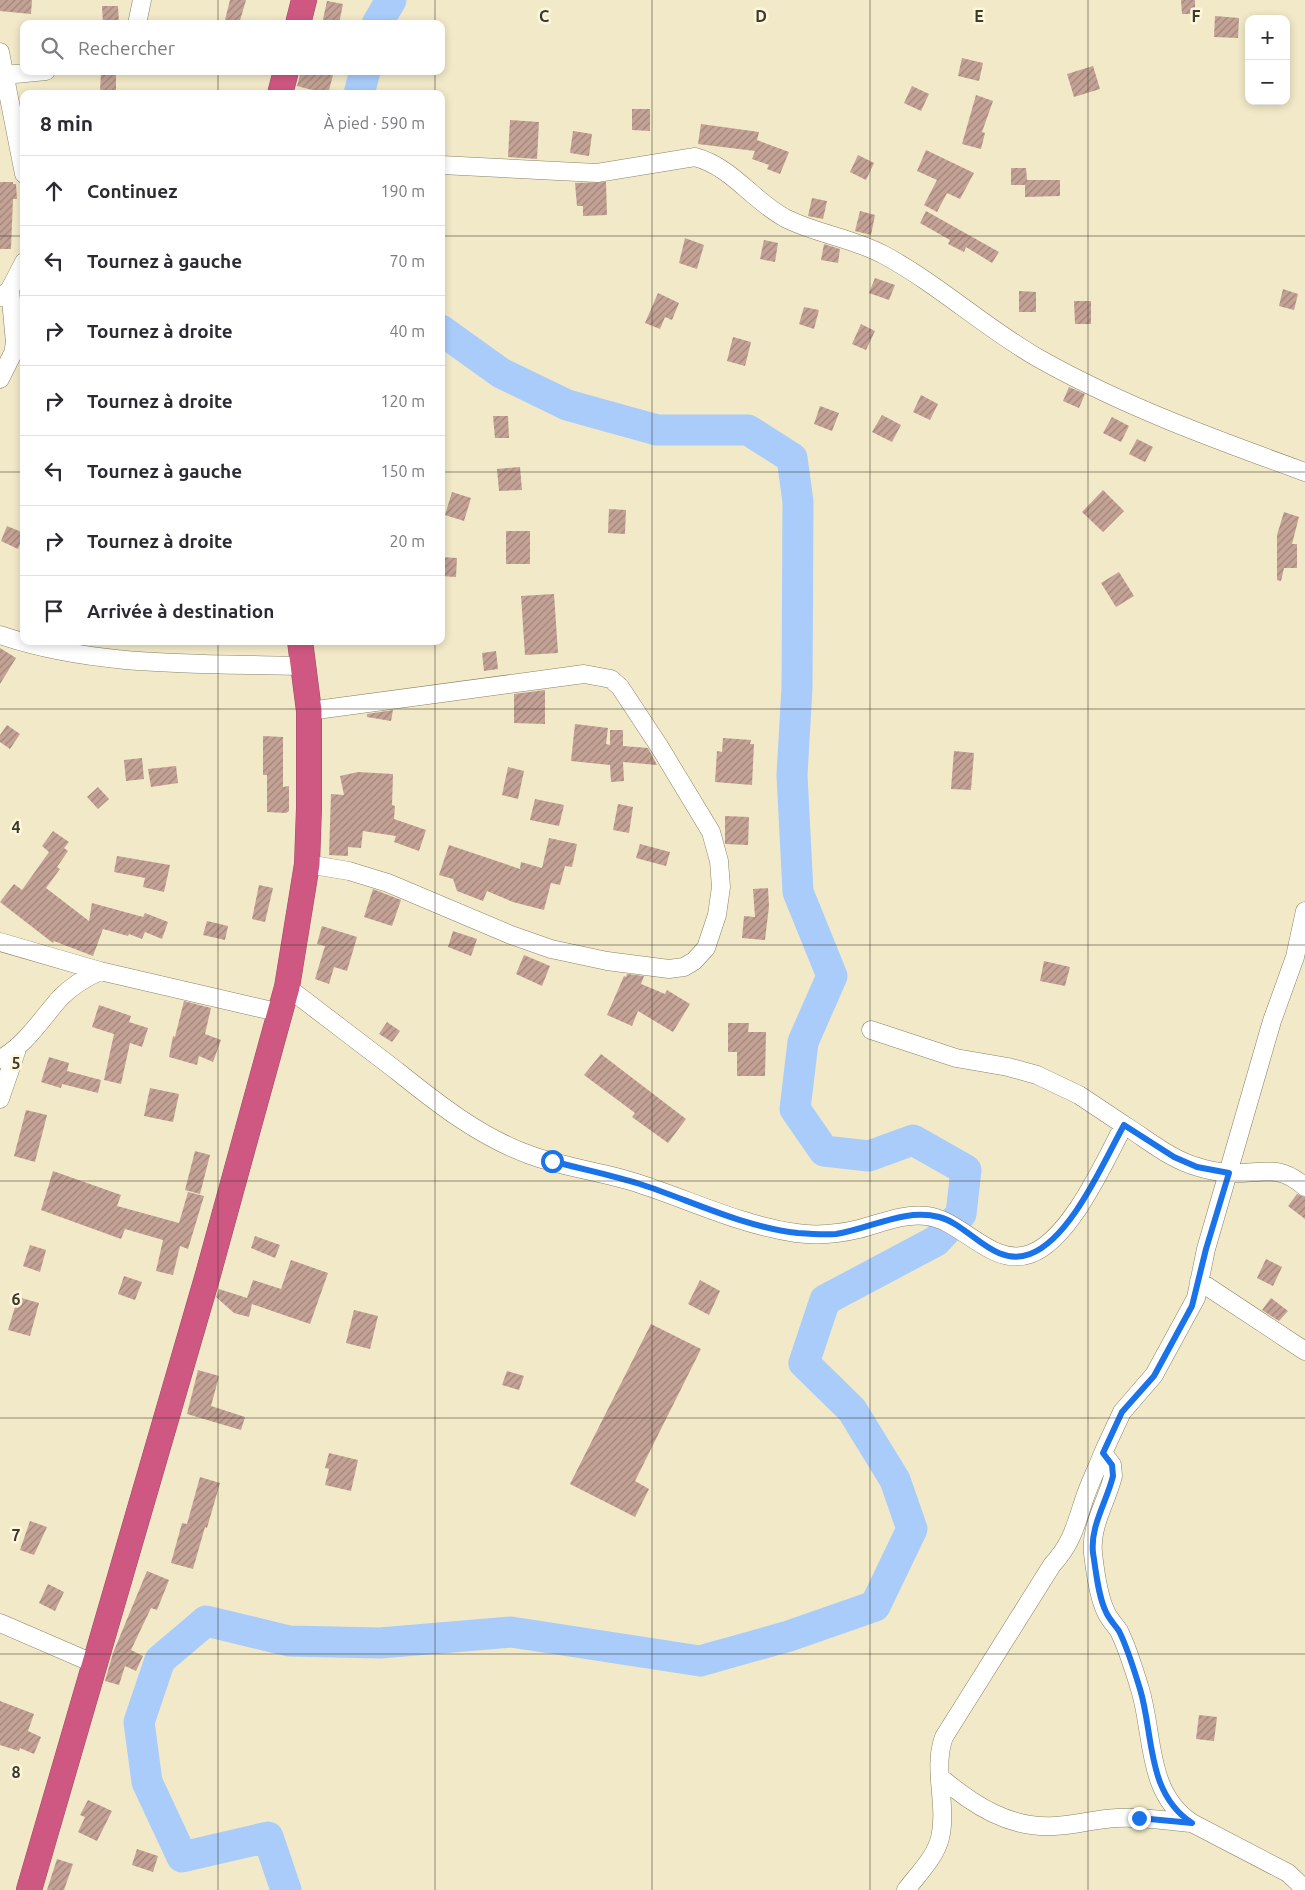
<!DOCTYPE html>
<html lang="fr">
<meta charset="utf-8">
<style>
:root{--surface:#fff;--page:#f2f2f3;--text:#2b2b33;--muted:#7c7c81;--line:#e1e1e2}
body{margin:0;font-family:Ubuntu,sans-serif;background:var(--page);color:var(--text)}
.controls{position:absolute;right:15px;top:15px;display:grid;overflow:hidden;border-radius:10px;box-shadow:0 2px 8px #0003}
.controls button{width:45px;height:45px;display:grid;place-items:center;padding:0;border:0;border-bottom:1px solid var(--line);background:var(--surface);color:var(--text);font:25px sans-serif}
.stop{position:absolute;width:15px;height:15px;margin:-11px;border:4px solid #1a73e8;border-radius:50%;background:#fff}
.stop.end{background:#1a73e8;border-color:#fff;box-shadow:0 1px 5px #0008}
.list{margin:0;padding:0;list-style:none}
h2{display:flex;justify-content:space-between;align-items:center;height:65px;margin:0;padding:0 20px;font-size:21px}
h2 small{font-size:16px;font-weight:400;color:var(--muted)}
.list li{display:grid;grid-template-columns:32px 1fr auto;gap:15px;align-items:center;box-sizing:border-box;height:70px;padding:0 20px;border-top:1px solid var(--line)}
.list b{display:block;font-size:19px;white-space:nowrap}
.list em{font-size:16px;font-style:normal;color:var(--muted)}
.icon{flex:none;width:28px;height:28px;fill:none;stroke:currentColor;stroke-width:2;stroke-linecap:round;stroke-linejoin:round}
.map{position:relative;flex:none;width:1305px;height:1890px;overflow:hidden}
.search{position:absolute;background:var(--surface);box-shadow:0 2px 8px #0003;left:20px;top:20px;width:425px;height:55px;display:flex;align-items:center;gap:12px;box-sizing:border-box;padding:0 18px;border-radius:10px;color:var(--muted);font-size:19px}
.panel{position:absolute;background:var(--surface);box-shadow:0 2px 8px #0003;left:20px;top:90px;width:425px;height:555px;border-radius:10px}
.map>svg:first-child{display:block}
</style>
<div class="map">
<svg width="1305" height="1890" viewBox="0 0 1305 1890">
<defs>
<pattern id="building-hatch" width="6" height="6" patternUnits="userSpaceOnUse" patternTransform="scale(1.25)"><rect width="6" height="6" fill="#c4a295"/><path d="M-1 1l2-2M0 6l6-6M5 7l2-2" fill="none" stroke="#a0857a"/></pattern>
</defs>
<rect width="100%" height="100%" fill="#f2e9c8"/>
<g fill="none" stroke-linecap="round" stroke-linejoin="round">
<path stroke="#a9ccfb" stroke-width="31" d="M377,24l14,-24
M359,94l6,-23
M286,1890l-18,-53 -86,20 -35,-75 -8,-60 21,-62 46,-39 83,20 91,2 131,-11 189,29 89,-25 86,-30 37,-77 -17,-49 -43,-70 -48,-47 21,-63 111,-59 25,-27 5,-44 -53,-30 -44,16 -45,-5 -29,-42 8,-67 29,-66 -34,-84 -6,-117 5,-87 1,-186 -6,-44 -44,-28h-91l-90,-25 -66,-32 -60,-43"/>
</g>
<path fill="url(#building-hatch)" d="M0,0h32l-1,14 -31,-3z
M230,0h16l-7,24h-15z
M1181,0h14v14h-13z
M327,1l16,3 -4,20h-17z
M102,6h16l1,18h-16z
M1215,16l24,2 -1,20 -24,-1z
M962,58l21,5 -4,18 -21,-5z
M1093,66l7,23 -26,8 -7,-23z
M101,71h15v22h-16z
M301,71h33l-6,23 -31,-8z
M912,86l17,8 -8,17 -17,-8z
M976,95l17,6 -11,31 3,1 -4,16 -19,-5z
M632,109h18v22l-18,-1z
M510,120l29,2 -2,37 -29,-2z
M701,124l58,8 -2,8 32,12 -9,22 -13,-5 2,-4 -17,-6 3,-8 -57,-7z
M573,131l19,3 -3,22 -19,-3z
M926,150l48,23 -14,26 -13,-6 -10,19 -13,-7 13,-25 -20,-9z
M858,155l16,8 -8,17 -16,-8z
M1011,168h15l1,12h33v16l-35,1v-12h-14z
M0,182h13v2h3l1,15h-4l-2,50h-11z
M606,182l1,33 -24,1v-10h-6l-2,-23z
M812,198l15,3 -4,18 -15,-3z
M860,211l15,4 -4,20 -16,-4z
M926,211l73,41 -7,11 -26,-16 -2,5 -16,-8 2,-4 -30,-17z
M685,238l19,7 -7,24 -18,-6z
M764,240l14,3 -3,19 -15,-3z
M824,244l16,5 -2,14 -17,-3z
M875,278l20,7 -6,15 -20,-7z
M1283,289l15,5 -4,16 -15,-4z
M1019,291l17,1v20h-17z
M658,293l21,10 -7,17 -7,-3 -5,12 -15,-6z
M1074,301h17v23h-16z
M804,307l15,3 -5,19 -15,-5z
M861,324l14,7 -9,19 -14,-6z
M733,337l18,5 -6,24 -18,-5z
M1069,387l16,7 -6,14 -16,-7z
M921,395l17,9 -8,16 -17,-8z
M820,406l19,7 -7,18 -18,-7z
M882,415l19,10 -9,17 -20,-10z
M493,416h15l1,22h-14z
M1112,417l17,9 -8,16 -18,-9z
M1137,439l16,8 -8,15 -16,-8z
M520,467l2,23 -23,1 -2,-22z
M1103,490l21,21 -21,21 -21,-20z
M452,492l19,6 -7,23 -19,-6z
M609,509l17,1 -1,24 -17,-1z
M1284,512l15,5 -7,27h5v24h-13l-3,13 -4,-1v-45z
M7,526l17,7 -6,16 -17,-8z
M506,531h24v33h-24z
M441,557l16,1 -1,19 -15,-1z
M1119,572l15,24 -18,11 -15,-24z
M554,594l4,59 -33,2 -4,-59z
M0,648l16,10 -16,26z
M496,651l2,18 -14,2 -2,-18z
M545,690v34l-31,-1v-29z
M393,710l-2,11 -24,-4v-3z
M575,724l33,4 -2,16 4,1v-15h13v16l25,2 9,17 -34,-3 1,19 -13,1 -1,-17 -39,-4z
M7,725l13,9 -10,15 -10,-7v-7z
M263,736l20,1v50l6,-1v25l-3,2 -19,-1v-37h-4z
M723,738l28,2 -1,4h4l-2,41 -37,-3 2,-31 5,1z
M954,751l20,2 -3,37 -20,-1z
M142,758l2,21 -18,2 -2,-21z
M176,766l2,17 -27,4 -3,-18z
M508,767l16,4 -6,28 -16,-4z
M358,772l35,2 -1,31 3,1 -1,13 32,11 -7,21 -25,-9 2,-6 -33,-5 -2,17 -13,-1v9l-19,-1 2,-61 13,1 -4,-19z
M98,787l11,12 -11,10 -11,-12z
M535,799l29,6 -5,21 -29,-6z
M618,804l15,3 -4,26 -16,-3z
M725,816l24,1 -1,28 -23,-1z
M53,831l16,11 -5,6 4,3 -11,16 3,2 -14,19 43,33 3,-18 51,14 2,-4 23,9 -6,17 -17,-7 -3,7 -13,-5 -1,2 -25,-7 -10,27 -39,-15 -1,2 -53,-41 14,-18 8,6 27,-38 -7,-6z
M549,838l28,6 -5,23 -7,-1 -5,19 -9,-2 -7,27 -31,-8 -26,-11 -4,10 -26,-10 -4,-12 -14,-4 10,-30 71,24 1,-7 21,6z
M640,844l30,8 -4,14 -30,-8z
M117,856l53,9 -6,27 -21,-5 2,-9 -31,-6z
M259,885l14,3 -8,34 -13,-3z
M768,888l1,18 -4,34 -23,-2 2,-22 11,1 -2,-28z
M373,889l28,11 -9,26 -28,-9z
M207,921l21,5 -3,14 -22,-5z
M322,926l35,11 -10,34 -13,-4 -5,17 -14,-5 10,-33 -8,-2z
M453,931l24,8 -6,17 -23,-9z
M524,955l26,11 -8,20 -26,-12z
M1044,961l26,6 -5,19 -25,-5z
M627,974l17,2 -3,8 24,10 2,-4 23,14 -17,28 -35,-21 -6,15 -25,-11 17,-39 2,1z
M184,1001l27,7 -6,26 16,6 -8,22 -14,-6 -2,9 -28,-8 4,-21 2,1z
M99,1005l32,11 -2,6 19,6 -6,19 -12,-4 -9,41 -17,-4 10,-46 -22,-7z
M387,1022l13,9 -8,11 -13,-8z
M728,1023h21l-1,9h18l-1,44h-28v-24h-9z
M601,1054l85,65 -18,24 -36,-26 3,-4 -51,-38z
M49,1057l20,6 -2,8 34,9 -3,13 -36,-9 -1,4 -20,-6z
M150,1088l29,6 -6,28 -29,-6z
M26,1110l21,5 -12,47 -21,-6z
M195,1151l15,4 -10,39 -15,-4z
M53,1171l68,24 -4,11 62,17 9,-31 16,4 -16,53 -8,-3 -7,29 -17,-4 7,-31 -38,-11 -4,10 -80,-29z
M1297,1194l8,3v22l-17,-13z
M255,1236l25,9 -5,13 -24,-10z
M30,1245l16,5 -6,22 -17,-6z
M1266,1259l16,8 -9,19 -16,-8z
M291,1260l37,13 -18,51 -58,-20 -3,13 -15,-4 -18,-16 3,-8 28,9 6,-18 28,9z
M124,1276l18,6 -7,18 -17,-6z
M700,1280l20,11 -11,24 -21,-11z
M18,1297l21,6 -9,33 -22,-6z
M1271,1298l17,13 -9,10 -17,-11z
M354,1310l24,6 -8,33 -24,-6z
M651,1324l50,25 -66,132 14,8 -14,28 -65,-33z
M198,1370l21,6 -8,30 34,11 -4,13 -54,-16z
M507,1371l17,5 -5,14 -17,-5z
M329,1453l29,7 -7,31 -26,-6 4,-16 -4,-1z
M200,1477l20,6 -13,45 -2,-1 -12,42 -22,-6 11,-40 5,1z
M30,1521l17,6 -13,28 -14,-5z
M147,1571l22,9 -12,30 -6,-2 -20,42 12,6 -7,15 -11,-5 -6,19 -14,-4 8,-28z
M48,1584l16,8 -9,19 -16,-8z
M0,1701l34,13 -6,17 13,6 -7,17 -14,-6 -1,3 -19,-6z
M1199,1715l18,2 -3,24 -18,-2z
M88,1800l24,11 -15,30 -19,-9 7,-15 -5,-2z
M137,1849l21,7 -5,16 -21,-7z
M57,1859l16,5 -9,26h-17z"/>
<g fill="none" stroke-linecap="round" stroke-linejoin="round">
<g stroke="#8a8263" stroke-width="19">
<path id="minor" d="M137,24l5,-24
M0,52l24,122
M5,75l41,-4
M441,165l156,8 98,-16c37,10 57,43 90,61 31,16 68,20 99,37 54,29 100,72 154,103 85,48 176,81 267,114
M2,297l8,-8 14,-27
M0,379l13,-26 2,-10 -5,-54
M0,635c97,33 202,28 303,31
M307,864l42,7 39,12 123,52 40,14 56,12 62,8 15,-2 10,-6 12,-13 11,-33 4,-28 -2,-26 -8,-29 -52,-86 -39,-59 -9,-8 -27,-5 -275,37
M1305,911l-10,46 -23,64 -66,228 -10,49 -42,77 -32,37 -19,41 9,12 1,11c-6,25 -23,50 -20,77 2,18 5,43 13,59 3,7 9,13 13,19 9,18 15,39 21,58 14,46 6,104 52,134l96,50 17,16
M0,942l100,29
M287,987c37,28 73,56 110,84 41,33 83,66 133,84 36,13 74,17 110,29 52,17 101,41 156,49 21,3 42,1 63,-4 23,-6 45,-16 68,-13 35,4 65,52 103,38 40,-14 75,-93 94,-129 23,14 47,35 74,42 9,3 21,5 30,6 32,2 49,-11 77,14
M871,1030l85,28 52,9 29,8 42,20 45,30
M0,1059c25,-13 42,-41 61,-62 11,-11 24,-19 39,-26l181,42
M0,1099l18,-53
M1199,1281l106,70
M0,1623l95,41
M940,1777c33,28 70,52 115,49 21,-1 41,-7 61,-8 25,-2 51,3 76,5
M906,1890c12,-16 29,-32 34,-52 8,-33 -8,-69 4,-101l108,-172c20,-22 23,-38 32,-65 5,-16 13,-31 19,-47"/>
</g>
<g stroke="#9c4d64" stroke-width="26">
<path id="highway" d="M298,24l6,-24
M280,94l6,-23
M29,1890l178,-612 80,-291 20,-123 2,-56v-97l-9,-70"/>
</g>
<use href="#minor" stroke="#fff" stroke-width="18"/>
<use href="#highway" stroke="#cf5882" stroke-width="25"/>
</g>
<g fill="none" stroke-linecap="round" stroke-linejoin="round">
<path stroke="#1a73e8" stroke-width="6" d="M552,1161c29,8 59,14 88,23 52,17 103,43 158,49 12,1 26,2 38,1 34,-5 68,-26 103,-17 31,8 55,51 91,37 41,-15 74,-93 94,-129l50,32 23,10 32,6 -23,76 -14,57 -38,70 -32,36 -19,41 9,12 1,11c-6,25 -23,50 -20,77 3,18 5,43 13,59 3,7 9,13 13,19 9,18 15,39 21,58 14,46 6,104 52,134l-53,-5"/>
</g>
<path fill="none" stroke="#3d392c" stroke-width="1" stroke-opacity="0.55" d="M218,0v24M435,0v24M652,0v1890M870,0v1890M1088,0v1890M218,71v23M435,71v23M0,236h24M441,236h864M0,472h24M441,472h864M218,641v1249M435,641v1249M0,709h1305M0,945h1305M0,1181h1305M0,1418h1305M0,1654h1305"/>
<g font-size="16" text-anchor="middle" font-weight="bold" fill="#3d392c" stroke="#fef6db" stroke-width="5" stroke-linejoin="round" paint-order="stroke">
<text x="544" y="22">C</text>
<text x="761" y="22">D</text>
<text x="979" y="22">E</text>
<text x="1196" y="22">F</text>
<text x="16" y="833">4</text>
<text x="16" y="1069">5</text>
<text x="16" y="1305">6</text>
<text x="16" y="1541">7</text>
<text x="16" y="1778">8</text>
</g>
</svg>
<div class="controls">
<button>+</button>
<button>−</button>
</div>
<div class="stop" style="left:552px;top:1161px"></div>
<div class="stop end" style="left:1139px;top:1818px"></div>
<div class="search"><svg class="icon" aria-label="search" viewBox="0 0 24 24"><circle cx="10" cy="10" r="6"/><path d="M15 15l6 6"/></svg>Rechercher</div>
<section class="panel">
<h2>8 min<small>À pied · 590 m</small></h2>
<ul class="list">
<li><svg class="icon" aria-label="ahead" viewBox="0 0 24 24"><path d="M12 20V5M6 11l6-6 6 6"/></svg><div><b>Continuez</b></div><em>190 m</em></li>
<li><svg class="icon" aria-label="left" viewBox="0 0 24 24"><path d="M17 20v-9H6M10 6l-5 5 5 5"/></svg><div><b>Tournez à gauche</b></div><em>70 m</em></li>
<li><svg class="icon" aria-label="right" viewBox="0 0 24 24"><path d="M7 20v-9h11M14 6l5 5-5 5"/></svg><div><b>Tournez à droite</b></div><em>40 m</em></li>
<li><svg class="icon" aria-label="right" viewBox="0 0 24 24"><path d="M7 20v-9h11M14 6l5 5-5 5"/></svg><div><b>Tournez à droite</b></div><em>120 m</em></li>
<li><svg class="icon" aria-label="left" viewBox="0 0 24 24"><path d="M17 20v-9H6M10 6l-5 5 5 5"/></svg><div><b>Tournez à gauche</b></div><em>150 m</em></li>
<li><svg class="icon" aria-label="right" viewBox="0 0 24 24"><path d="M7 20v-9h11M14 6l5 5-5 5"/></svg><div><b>Tournez à droite</b></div><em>20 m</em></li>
<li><svg class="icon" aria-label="arrive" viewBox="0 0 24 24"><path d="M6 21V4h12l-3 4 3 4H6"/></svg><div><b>Arrivée à destination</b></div></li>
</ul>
</section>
</div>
